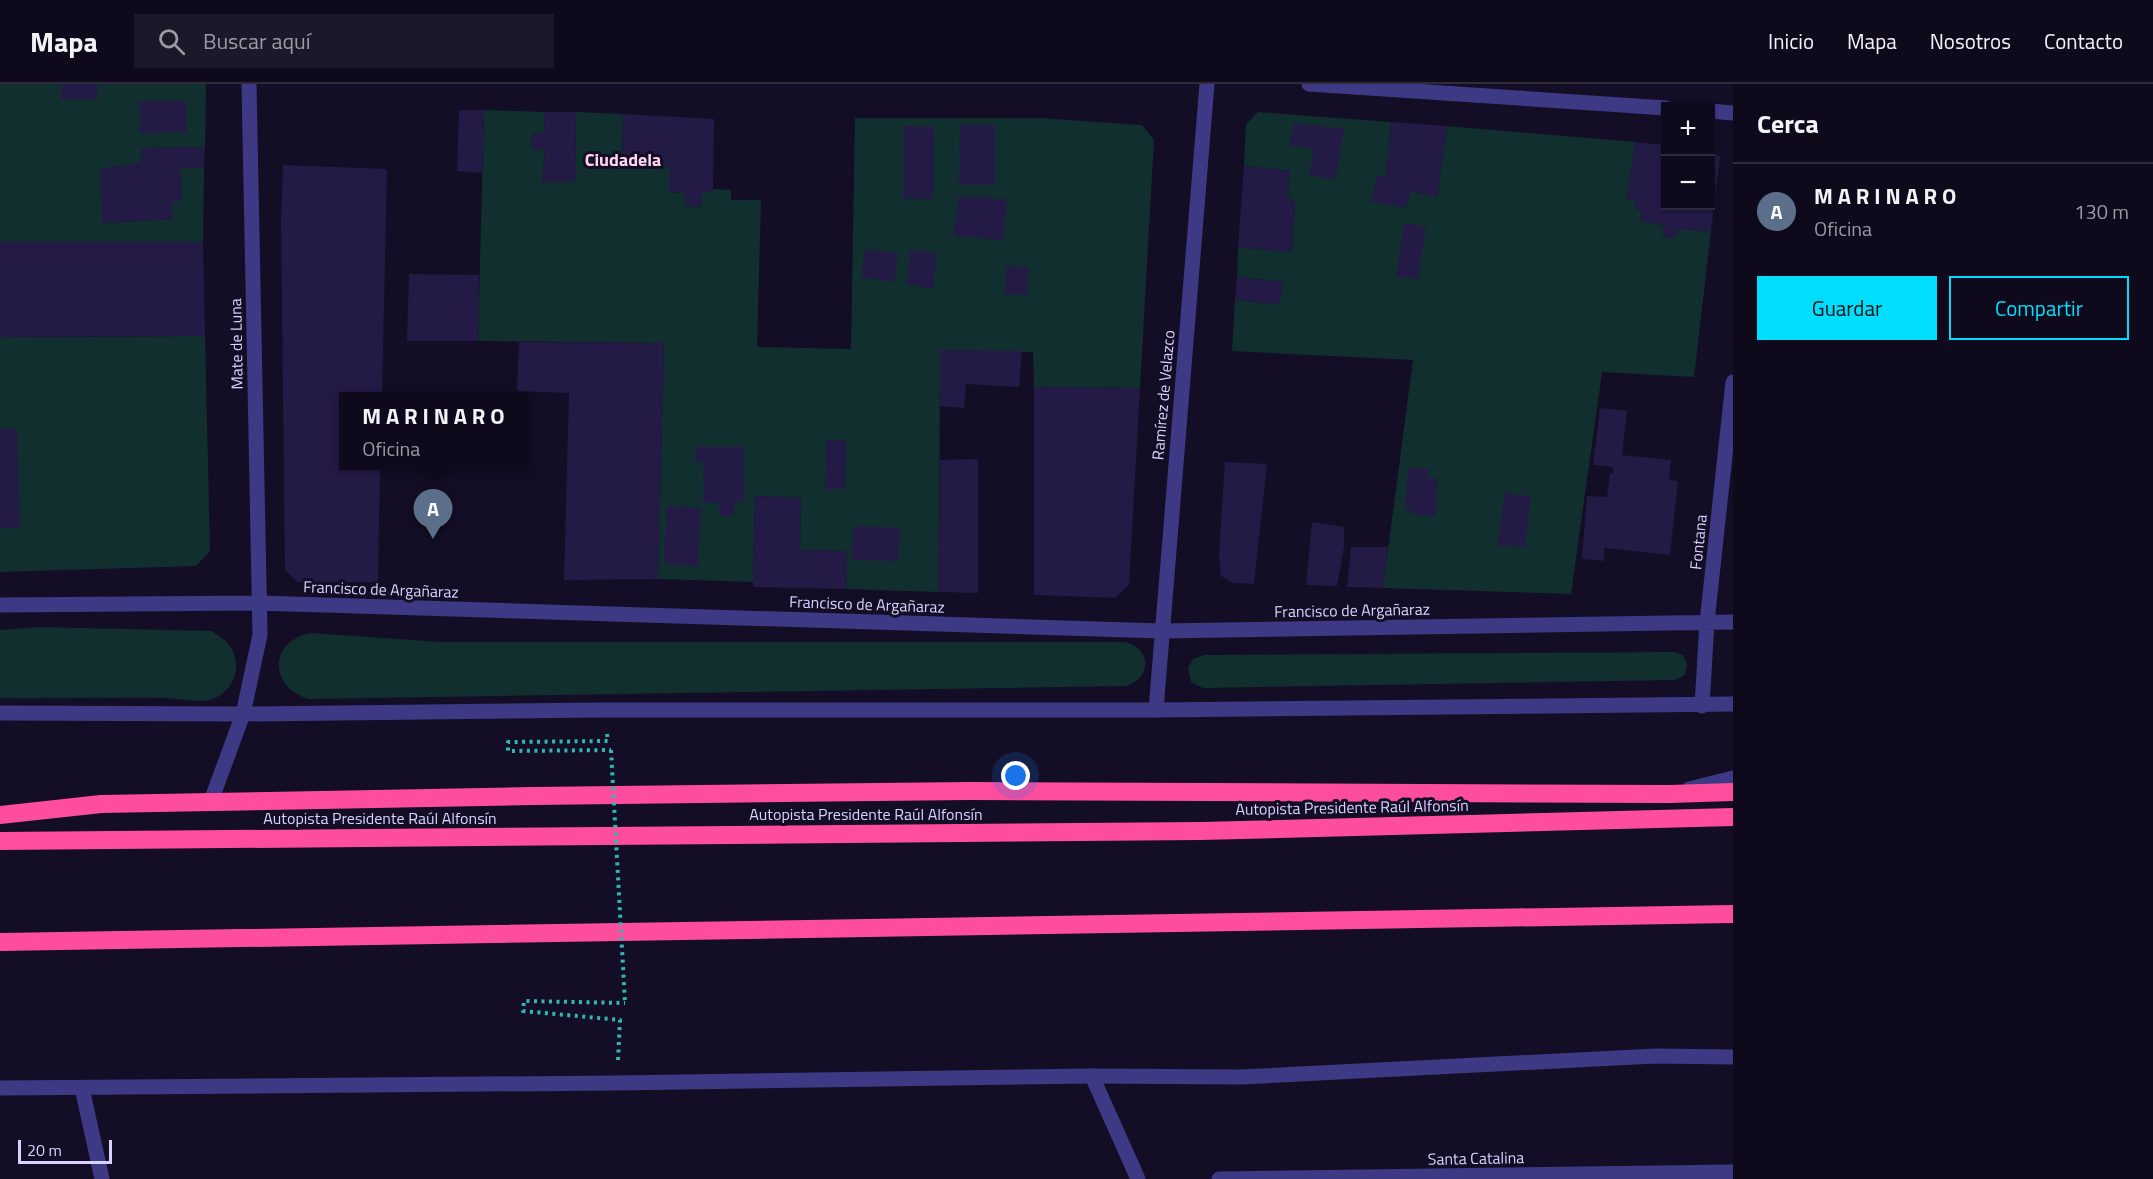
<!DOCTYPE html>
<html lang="es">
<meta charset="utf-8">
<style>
:root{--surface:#0e0a1c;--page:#1c1829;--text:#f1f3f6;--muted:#9b9aa3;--line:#2e2b3b;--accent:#00ddfd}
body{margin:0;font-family:"Titillium Web",sans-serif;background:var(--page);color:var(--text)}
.controls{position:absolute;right:18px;top:18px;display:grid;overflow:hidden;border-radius:0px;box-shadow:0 2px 4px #0004}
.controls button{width:54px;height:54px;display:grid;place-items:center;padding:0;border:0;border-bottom:2px solid var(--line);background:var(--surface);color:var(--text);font:30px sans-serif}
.scale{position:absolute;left:18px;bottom:15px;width:94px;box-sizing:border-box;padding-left:6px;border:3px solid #d8d2ff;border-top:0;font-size:16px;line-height:21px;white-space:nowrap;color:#d8d2ff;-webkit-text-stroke:4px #130e25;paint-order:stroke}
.you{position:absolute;left:1016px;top:692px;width:21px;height:21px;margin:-15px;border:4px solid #fff;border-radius:50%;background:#1a73e8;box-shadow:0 0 0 9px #1a73e833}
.badge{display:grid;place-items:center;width:39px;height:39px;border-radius:50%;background:var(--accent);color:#fff;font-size:20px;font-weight:700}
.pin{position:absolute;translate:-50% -50px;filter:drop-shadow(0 2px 3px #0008)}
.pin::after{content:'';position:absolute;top:32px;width:21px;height:18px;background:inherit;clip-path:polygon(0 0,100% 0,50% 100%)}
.popup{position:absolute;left:339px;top:308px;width:189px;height:78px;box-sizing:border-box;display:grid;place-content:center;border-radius:0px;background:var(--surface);filter:drop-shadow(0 2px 4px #0005);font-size:20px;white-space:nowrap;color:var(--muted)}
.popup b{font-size:22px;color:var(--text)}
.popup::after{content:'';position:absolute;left:50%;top:100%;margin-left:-12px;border:12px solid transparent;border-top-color:var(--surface)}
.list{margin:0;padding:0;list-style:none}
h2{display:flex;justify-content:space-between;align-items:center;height:78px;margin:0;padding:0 24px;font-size:26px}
h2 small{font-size:20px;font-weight:400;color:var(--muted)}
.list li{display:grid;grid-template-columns:39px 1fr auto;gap:18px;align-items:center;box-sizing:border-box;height:96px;padding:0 24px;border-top:2px solid var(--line)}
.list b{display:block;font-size:22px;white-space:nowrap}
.list p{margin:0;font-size:20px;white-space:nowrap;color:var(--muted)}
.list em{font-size:20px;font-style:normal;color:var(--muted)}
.actions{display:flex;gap:12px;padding:18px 24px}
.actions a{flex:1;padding:14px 0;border:2px solid var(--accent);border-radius:0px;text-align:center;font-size:21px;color:var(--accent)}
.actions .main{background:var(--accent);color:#111}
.icon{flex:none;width:33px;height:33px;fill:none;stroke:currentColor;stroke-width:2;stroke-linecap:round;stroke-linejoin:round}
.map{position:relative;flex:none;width:1733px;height:1095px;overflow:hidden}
header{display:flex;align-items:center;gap:36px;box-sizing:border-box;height:84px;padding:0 30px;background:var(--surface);border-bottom:2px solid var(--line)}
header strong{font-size:28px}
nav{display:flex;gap:33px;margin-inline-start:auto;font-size:21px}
.search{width:420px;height:54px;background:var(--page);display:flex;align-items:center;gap:15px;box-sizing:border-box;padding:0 21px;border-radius:0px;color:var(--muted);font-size:22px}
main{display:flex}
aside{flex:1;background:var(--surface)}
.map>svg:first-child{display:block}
</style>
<header>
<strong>Mapa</strong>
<div class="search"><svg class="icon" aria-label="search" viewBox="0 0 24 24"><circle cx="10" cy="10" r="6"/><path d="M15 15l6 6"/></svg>Buscar aquí</div>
<nav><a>Inicio</a><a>Mapa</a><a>Nosotros</a><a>Contacto</a></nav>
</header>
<main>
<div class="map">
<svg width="1733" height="1095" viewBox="0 0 1733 1095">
<rect width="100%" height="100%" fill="#130e25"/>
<path fill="#112f2f" d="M0,0h206l-1,63 -63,1 -1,15 -41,6 3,54 70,-4v-17l8,-2 -1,-32h24l-1,74h-203z
M484,26l61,2 -1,20 -11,2 -2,13 14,3 -3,32h33l1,-70 47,2 -1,53 47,-1v26l16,1 1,13 14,1 2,-15h10l1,-3 18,1v10h30l-4,147 94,2 4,-231h184l103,7 12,15 -14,248 -106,-1 -1,-35 -93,-2 -1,242 -93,-3 1,-38 -47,-1 1,-52 -46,-2 -2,86 -95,-3 6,-236 -186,-2z
M1258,28l133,10 -5,55 -8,-2 -7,26 35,6 4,-16 27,6 10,-71 188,16 -8,56 9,4 -1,7 6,2v10l22,4v11l11,2 5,-9 32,2 -17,146 -92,-5 -31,222 -188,-6 30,-228 -181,-9 3,-51 44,4 4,-22 -46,-5 1,-30 54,5 3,-52 -7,-1 2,-28 -46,-5 2,-42z
M205,252l5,215 -14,15 -196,6v-235z
M37,543l174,4c14,8 25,17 25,35 1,13 -9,27 -21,32 -16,7 -34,0 -50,0 -55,-1 -110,1 -165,0v-68z
M310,549l131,9h684c27,6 27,36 1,44l-818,13c-39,-13 -39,-57 2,-66z
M1674,568l9,3 4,9 -2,11 -10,5 -472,8 -12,-6 -3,-14 5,-9 11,-4z"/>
<path fill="#241a46" d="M62,0h36l-1,16 -36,-1z
M139,17h47l1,31 -47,1z
M459,26h25l-2,63 -25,-2z
M545,28h31l-1,70h-33l3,-32 -14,-2 2,-14 11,-2z
M623,30l91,5 -1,70 -1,3h-10l-2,15 -14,-1 -1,-13 -16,-1v-26l-47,1z
M1391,38l56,4 -10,71 -27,-6 -4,16 -35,-5 7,-28 8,3z
M1294,39l50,6 -8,50 -27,-3 5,-28 -24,-3z
M960,41h35v60h-36z
M903,42l31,1 -1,72h-30z
M1635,58l30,3v61h45v-55l10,6 -9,74 -32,-2 -5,9 -12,-2 1,-11 -22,-4v-10l-6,-2 1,-7 -9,-4z
M205,63l-1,21h-24l2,32 -9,2v17l-71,4 -2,-54 41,-6 1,-15z
M283,81l104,4 -5,227h-39v70h37l-2,116h-81l-12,-12 -4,-348z
M1244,82l46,5 -2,28 7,1 -3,52 -54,-5z
M958,112l49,3 -4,41 -49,-4z
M1404,139l22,4 -8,52 -22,-3z
M0,158h203l2,94 -205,1z
M865,165l33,4 -4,29 -32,-5z
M910,166l26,3 -3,35 -26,-3z
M1006,182l23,1 -1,28 -23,-1z
M409,190l70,1 -1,66h-71z
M1237,193l46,5 -4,22 -44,-4z
M519,258l145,1 -6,236 -94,1 5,-187 -52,-2z
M940,266l82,1 -3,36 -53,-3 -2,24 -24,-2z
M1034,303l106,1 -11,197 -14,13 -81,-3z
M1600,324l27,3 -5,44 49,5 -2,20 9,1 -8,74 -66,-7v13l-22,-2 5,-63 20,1 3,-24 3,1v-7l-20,-2z
M17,344l3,100h-20v-99z
M827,356h19l-1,49h-20z
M695,363h49l-1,56 -9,-1v14h-15v-13l-16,-1 1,-40h-9z
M978,375v134l-39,-1 1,-132z
M1225,378l42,2 -13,120 -20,-1 -13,-7 -2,-21z
M1408,384l21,1 -1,9 10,1 -3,37 -24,-2 -1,-4 -5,-1z
M1504,409l27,3 -6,51 -27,-2z
M755,412l46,2 -1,52 47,1 -1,38 -93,-2z
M667,422l34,2 -3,58 -34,-2z
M1312,438l32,5v20l-7,39 -31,-1z
M853,442l47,2 -2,33 -46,-1z
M1351,463h37l-5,41 -36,-1z"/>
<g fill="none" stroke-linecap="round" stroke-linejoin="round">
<path stroke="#2db8b3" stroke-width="4" stroke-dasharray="3 4.5" stroke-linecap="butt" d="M607,650l1,7 -100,1v9l103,-1
M618,976l2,-40 -97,-9 1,-10 101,2"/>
<path stroke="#3d3985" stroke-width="15" d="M1309,0l357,24
M1710,27l23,2
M0,521l259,-2 903,28 571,-9
M1702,622l5,-84 26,-240
M1156,626l51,-626
M211,717l32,-87 17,-79 -11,-551
M1092,992l46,103
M82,1004l20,91
M1219,1095l514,-7"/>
<path stroke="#3d3985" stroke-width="15" d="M0,629l243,1 359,-4h554l577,-6
M1689,705l44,-11
M0,1004l617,-5 475,-7 149,1 414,-21 78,1"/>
<path stroke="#ff4d9e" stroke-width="18" d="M0,731l101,-11 432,-8 436,-5 701,3 63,-2
M0,757l1201,-10 532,-14
M0,858l1733,-28"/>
<path stroke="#2db8b3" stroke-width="4" stroke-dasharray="3 4.5" stroke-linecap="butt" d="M611,666l14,253"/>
</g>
<g text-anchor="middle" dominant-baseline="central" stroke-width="6" stroke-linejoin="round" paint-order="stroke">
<g font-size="16" fill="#d8d2ff" stroke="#130e25">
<text transform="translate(236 260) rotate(-91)">Mate de Luna</text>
<text transform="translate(1163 311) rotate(-85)">Ramírez de Velazco</text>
<text transform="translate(1698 458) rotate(-84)">Fontana</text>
<text transform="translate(381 505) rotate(2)">Francisco de Argañaraz</text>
<text transform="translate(867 520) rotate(2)">Francisco de Argañaraz</text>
<text transform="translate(1352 526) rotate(-1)">Francisco de Argañaraz</text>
<text transform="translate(1352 723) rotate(-1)">Autopista Presidente Raúl Alfonsín</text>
<text x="866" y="730">Autopista Presidente Raúl Alfonsín</text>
<text x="380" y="734">Autopista Presidente Raúl Alfonsín</text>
<text transform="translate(1476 1074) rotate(-1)">Santa Catalina</text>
</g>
<g font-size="18" font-weight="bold" fill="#ffd4ee" stroke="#130e25">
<text x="623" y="75">Ciudadela</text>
</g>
</g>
</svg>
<div class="controls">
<button>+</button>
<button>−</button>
</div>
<div class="scale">20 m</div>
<div class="you"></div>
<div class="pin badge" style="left:433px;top:455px;background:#5c6f8a">A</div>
<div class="popup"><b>M A R I N A R O</b>Oficina</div>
</div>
<aside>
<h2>Cerca<small></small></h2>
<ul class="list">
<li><span class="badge" style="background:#5c6f8a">A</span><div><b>M A R I N A R O</b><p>Oficina</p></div><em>130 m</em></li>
</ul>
<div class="actions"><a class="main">Guardar</a><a>Compartir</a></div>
</aside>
</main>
